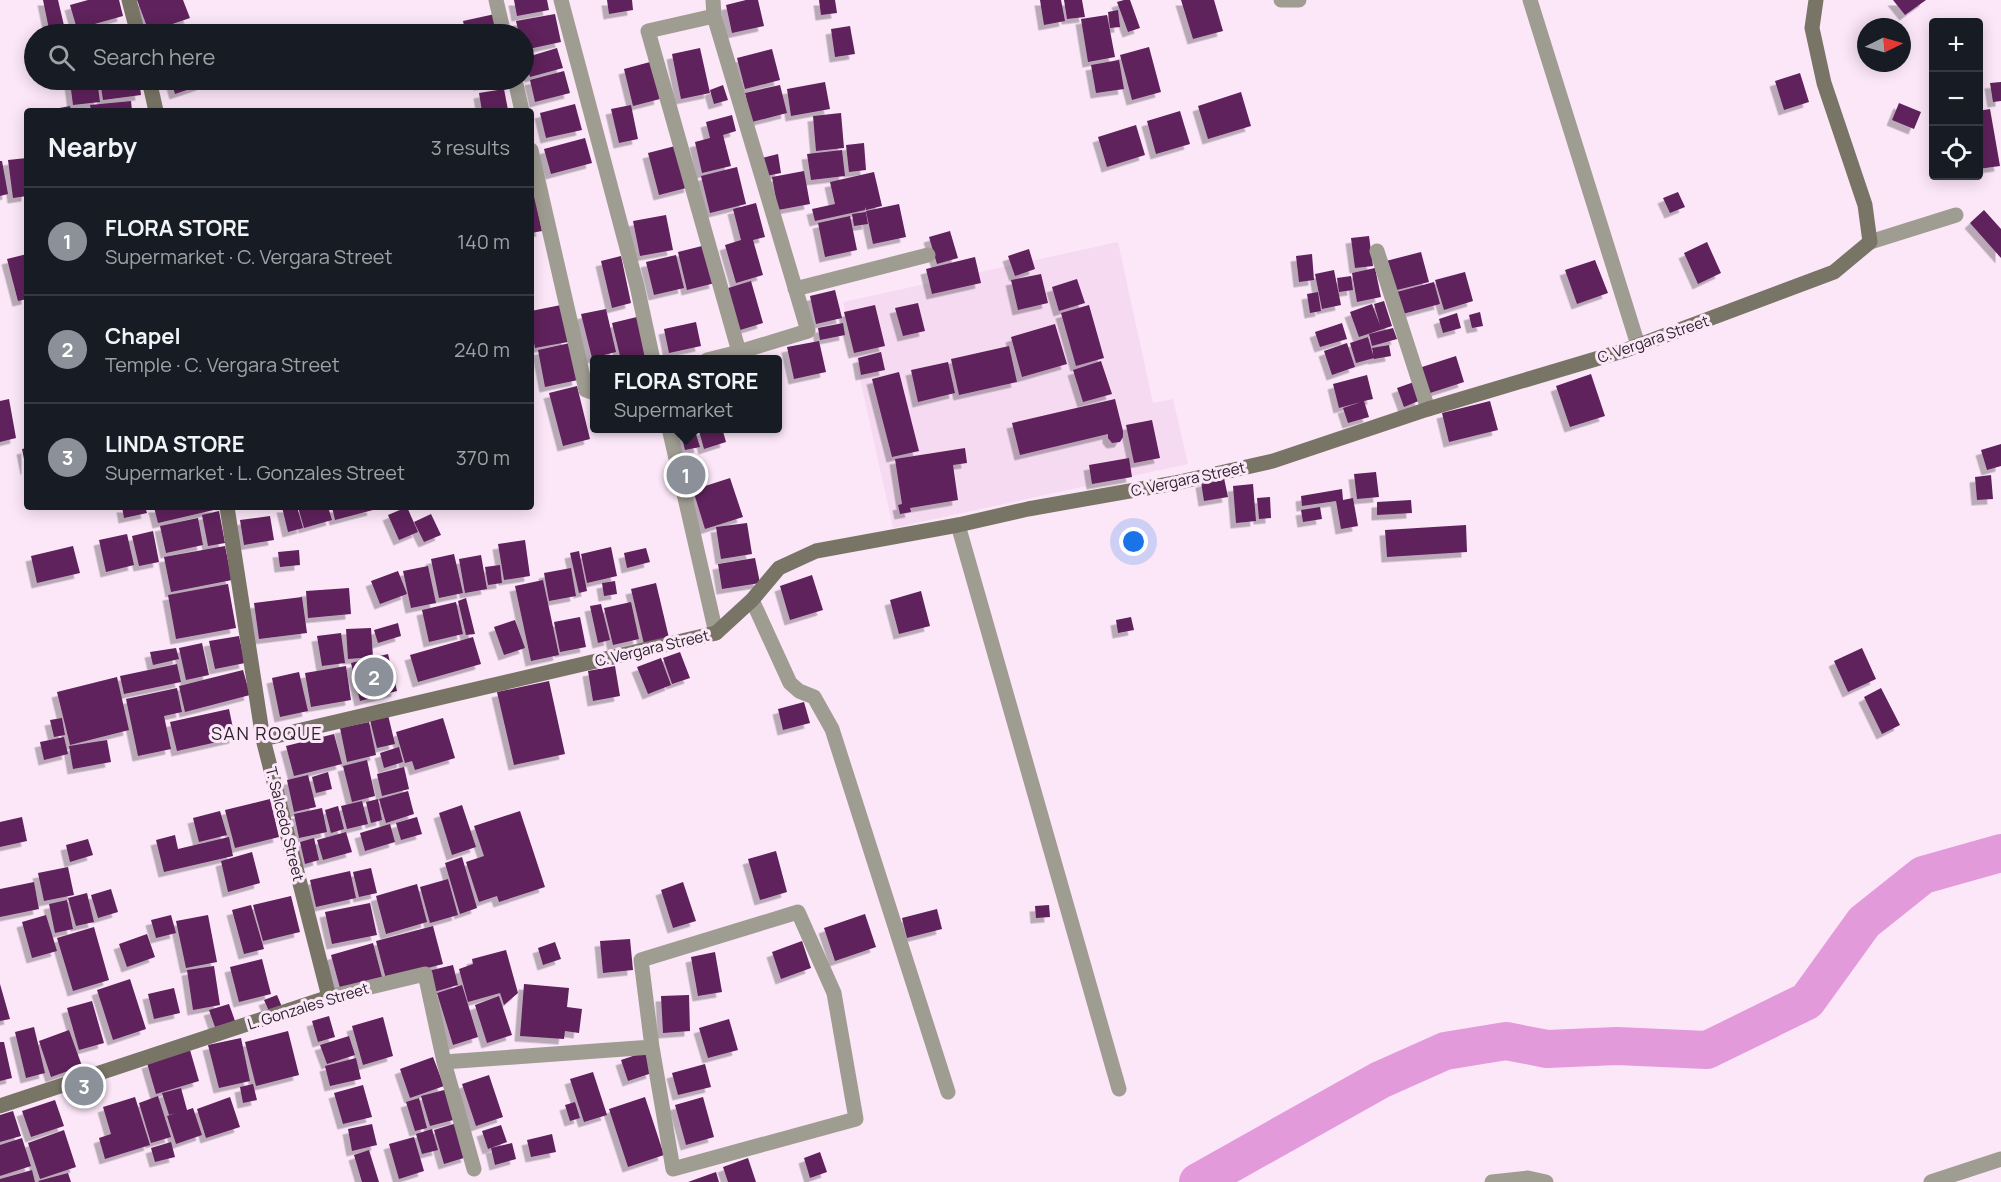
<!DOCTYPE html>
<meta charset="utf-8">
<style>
:root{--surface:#171b24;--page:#242831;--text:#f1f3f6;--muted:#9ea1a6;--line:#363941;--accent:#8c9099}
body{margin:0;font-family:Manrope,sans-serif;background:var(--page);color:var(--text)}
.controls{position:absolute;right:18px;top:18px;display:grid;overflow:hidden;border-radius:6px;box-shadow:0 3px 15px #0003}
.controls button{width:54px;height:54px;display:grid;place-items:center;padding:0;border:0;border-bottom:2px solid var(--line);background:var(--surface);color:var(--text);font:30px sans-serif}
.compass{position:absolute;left:1857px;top:18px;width:54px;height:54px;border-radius:50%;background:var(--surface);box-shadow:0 3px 15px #0003;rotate:85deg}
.you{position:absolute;left:1134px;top:542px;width:21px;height:21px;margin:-15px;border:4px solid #fff;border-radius:50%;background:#1a73e8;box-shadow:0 0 0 9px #1a73e833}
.badge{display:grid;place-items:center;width:39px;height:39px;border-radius:50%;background:var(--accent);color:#fff;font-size:20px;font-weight:700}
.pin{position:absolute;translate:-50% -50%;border:3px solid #fff;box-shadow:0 2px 6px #0006}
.popup{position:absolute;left:590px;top:355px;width:192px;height:78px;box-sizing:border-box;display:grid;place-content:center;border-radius:6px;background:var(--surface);filter:drop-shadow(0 2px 4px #0005);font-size:20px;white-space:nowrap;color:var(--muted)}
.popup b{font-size:22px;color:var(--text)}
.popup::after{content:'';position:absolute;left:50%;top:100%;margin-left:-12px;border:12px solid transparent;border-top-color:var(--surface)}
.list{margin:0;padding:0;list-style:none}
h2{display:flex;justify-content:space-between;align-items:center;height:78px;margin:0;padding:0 24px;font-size:26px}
h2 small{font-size:20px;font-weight:400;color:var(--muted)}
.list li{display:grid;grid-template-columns:39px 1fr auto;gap:18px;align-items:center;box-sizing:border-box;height:108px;padding:0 24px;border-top:2px solid var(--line)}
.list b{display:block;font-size:22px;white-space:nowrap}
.list p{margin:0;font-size:20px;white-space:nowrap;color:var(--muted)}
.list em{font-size:20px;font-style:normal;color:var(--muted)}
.icon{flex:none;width:33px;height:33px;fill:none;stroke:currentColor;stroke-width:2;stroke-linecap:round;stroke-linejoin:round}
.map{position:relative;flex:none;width:2001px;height:1182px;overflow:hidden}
.search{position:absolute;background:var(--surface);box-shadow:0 3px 15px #0003;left:24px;top:24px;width:510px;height:66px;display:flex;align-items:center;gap:15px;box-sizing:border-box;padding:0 21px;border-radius:33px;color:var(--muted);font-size:22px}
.panel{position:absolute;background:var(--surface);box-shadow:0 3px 15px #0003;left:24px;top:108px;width:510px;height:402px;border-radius:6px}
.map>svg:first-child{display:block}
</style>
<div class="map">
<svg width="2001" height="1182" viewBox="0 0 2001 1182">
<defs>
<filter id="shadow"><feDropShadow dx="-5.5" dy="5.5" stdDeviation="0" flood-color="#0004"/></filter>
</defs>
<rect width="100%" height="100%" fill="#fce7f9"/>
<path fill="#f6daf2" d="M1118,242l35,161 20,-4 15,65 -295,64 -50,-226z"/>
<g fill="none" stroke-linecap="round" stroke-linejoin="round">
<path stroke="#e29adb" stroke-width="38" d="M1198,1182l182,-102 65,-29 61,-10 41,8 70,-3 90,4 100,-49 57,-79 59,-47 78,-22"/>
</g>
<path fill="#5f205c" filter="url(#shadow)" d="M43,0h15l8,34h-16z
M88,0h31l4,16 -46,13 -7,-24z
M137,0h46l7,18 -41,14z
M514,0h33l2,10 -32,6z
M607,0h25l1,10 -24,4z
M746,0h12l6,26 -32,7 -6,-28z
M819,0h16l2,13 -16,2z
M1040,0h21l4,21 -21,4z
M1064,0h18l3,17 -18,2z
M1124,0h6l10,28 -12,4 -11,-30z
M1181,0h33l9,31 -30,8z
M1893,0h33l-21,15z
M1118,10l2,17 -10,1 -2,-16z
M495,14l5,20h-34l-3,-13z
M555,14l6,28 -37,8v-16h-5l-3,-13z
M1107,15l8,42 -27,5 -7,-43z
M850,26l5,28 -20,3 -4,-28z
M1149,47l12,45 -29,8 -12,-45z
M557,48l6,20 -33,9 -6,-19z
M700,48l10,45 -29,6 -9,-45z
M772,49l8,31 -35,9 -8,-31z
M1119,60l5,29 -28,4 -5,-28z
M650,62l10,37 -27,7 -9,-37z
M564,71l6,22 -35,9 -5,-22z
M1800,73l9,29 -25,8 -9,-29z
M87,80h10l3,22 -27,3 -3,-23z
M100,80h39l2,15 -38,5z
M171,80h30l1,5 -27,9z
M478,80h31v1l-30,4z
M825,82l5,27 -39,7 -4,-27z
M2001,82v19l-8,1 -3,-19z
M723,85l5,15 -14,4 -4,-14z
M780,85l7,28 -35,9 -7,-29z
M504,89l4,21 -26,1 -3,-18z
M1241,92l10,34 -43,13 -10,-33z
M131,101l1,10h-41l-1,-6z
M1899,103l22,9 -7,17 -22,-9z
M575,104l7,26 -36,8 -6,-25z
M631,105l7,34 -19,4 -8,-34z
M70,106l1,5h-22v-1z
M1990,109l10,57 -22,3v-58z
M1180,111l10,33 -34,10 -9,-33z
M841,113l3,35 -28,3 -3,-35z
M732,115l4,16 -13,4 8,31 -29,7 -7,-31 15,-4 -4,-16z
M1136,125l9,30 -38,12 -9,-30z
M585,138l7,25 -41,11 -7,-25z
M864,143l2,27 -17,2 -3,-27z
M679,145l11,42 -31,8 -11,-42z
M842,150l3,26 -34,4 -4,-26z
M778,154l3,19 -15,3 -4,-18z
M27,158v38l-14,2 -5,-38z
M0,161h2l6,33 -8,2z
M737,167l9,37 -36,9 -9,-37z
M804,171l6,33 -32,6 -6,-33z
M874,172l8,34 -16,4 -1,-3v3l-50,11 -3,-12 23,-5 -5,-22z
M1678,192l7,15 -15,6 -7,-15z
M535,197l7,34 -11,2v-35z
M756,203l9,34 -12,3 10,35 -27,8 -11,-38 16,-5 -8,-31z
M899,204l7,33 -33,7 -7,-33z
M1984,210l17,19v29l-31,-35z
M866,212l2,12 -14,2 -2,-12z
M666,215l7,35 -33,6 -7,-35z
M850,216l7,34 -32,7 -7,-34z
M950,231l8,27 -21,6 -8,-27z
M1369,236l4,30 -18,2 -4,-30z
M1707,242l14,31 -23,11 -14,-31z
M706,245l9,38 -28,7 -9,-38z
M1029,249l6,20 -20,7 -7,-20z
M1421,252l8,30 -36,9 -7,-30z
M27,254v45l-9,2 -11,-42z
M1312,254l2,26 -15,2 -3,-26z
M676,255l8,33 -30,7 -8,-33z
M621,256l10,47 -19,5 -11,-47z
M975,257l6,26 -49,11 -6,-25z
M1595,260l13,33 -31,11 -12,-34z
M1375,268l6,29 -24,5 -5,-29z
M1334,270l7,35 -19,4 -7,-35z
M1465,272l8,29 -29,9 -9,-30z
M1041,274l7,29 -30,7 -7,-30z
M1351,276l2,14 -14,2 -2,-14z
M1077,279l8,24 -26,8 -7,-24z
M751,281l12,42 -26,8 -12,-42z
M1434,282l6,22 -41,11 -6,-22z
M835,290l7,28 -26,6 -6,-28z
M1318,292l3,19 -11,2 -3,-19z
M1384,301l8,25 -33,11 -9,-25 22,-8 8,21 -6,-21z
M918,303l7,28 -22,5 -8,-28z
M561,305l7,37 -33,6 -4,-21v-16z
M875,305l10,41 -31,7 -10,-41z
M1089,305l15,53 -28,8 -15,-53z
M606,309l10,43 -24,6 -11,-44z
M1480,312l3,14 -11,2 -3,-13z
M1457,313l4,15 -18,5 -4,-14z
M641,316l9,40 -13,4h-16l-9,-37z
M696,322l5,24 -32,7 -5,-24z
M843,323l2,12 -25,5 -2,-12z
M1342,323l5,16 -27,8 -5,-15z
M1055,324l12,40 -45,13 -11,-40z
M1393,328l4,11 -25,7 -3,-12z
M1368,337l6,21 -18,5 -6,-20z
M819,341l7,31 -32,7 -7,-32z
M570,343l8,37 -33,7 -7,-37z
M1347,343l8,24 -23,8 -8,-24z
M1389,345l2,11 -17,3 -2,-11z
M1009,346l8,36 -58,13 -8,-36z
M881,352l4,18 -24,5 -3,-17z
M1456,356l8,26 -37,12 -8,-26z
M1101,361l11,33 -29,8 -10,-32z
M948,362l7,31 -37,9 -7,-32z
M899,372l20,79 -27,6 -20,-78z
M1591,374l14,42 -35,11 -14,-41z
M1367,375l6,24 -9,2 5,16 -21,6 -5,-15 18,-6 -22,6 -6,-24z
M1414,382l7,18 -17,7 -7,-19z
M577,386l13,53 -27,7 -14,-53z
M9,399l7,39 -16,4v-41z
M1115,399l8,32v6l-3,5 -8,1 -4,-5v-4l-88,21 -8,-32z
M1490,401l8,29 -49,12 -7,-29z
M1152,420l8,38 -26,5 -8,-38z
M708,428h14l4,14 -22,7 -5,-18z
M695,431l5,16 -15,3 -4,-16z
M2001,444v22l-14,4 -6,-20z
M27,448v21h-1l-4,-20z
M965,448l2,15 -14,2 5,35 -48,8 1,4 -11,2 -2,-9 4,-1 -7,-45z
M1129,458l3,19 -40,7 -3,-19z
M1376,472l3,25 -22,2 -3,-25z
M1991,475l2,24 -16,1 -2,-23z
M730,478l13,39 -38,12 -12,-39z
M1224,478l4,19 -24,4 -3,-19z
M1253,484l3,37 -20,2 -3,-37z
M1342,489l1,11 10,-2 5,28 -17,3 -5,-28 -34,5 -1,-10z
M1270,497l1,21 -12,1 -2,-21z
M1411,500l1,13 -35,2v-13z
M122,507h23l2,6 -23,5z
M154,507h63l1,2 -60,14z
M282,507h15l6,21 -15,4z
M298,507h30l4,13 -28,8z
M332,507h40l1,3 -38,10z
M407,507l11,25 -19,8 -11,-25z
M1320,507l2,12 -19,3 -2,-12z
M219,511l6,32 -17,3 -6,-31z
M431,514l10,21 -17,7 -10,-20z
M270,516l4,24 -30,5 -4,-25z
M198,518l5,27 -37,8 -6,-27z
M747,523l5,31 -31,5 -5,-32z
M1466,525l1,27 -80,5 -2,-27z
M153,531l6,31 -20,4 -7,-30z
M127,534l7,31 -28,7 -7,-32z
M525,540l5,36 -26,4 -6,-36z
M73,546l7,27 -43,10 -6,-27z
M225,546l7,34 -61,12 -7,-35z
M611,547l6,29 -30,7 -6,-29z
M646,548l4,14 -23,6 -3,-15z
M299,550l1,15 -20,2 -2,-15z
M579,551l8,40 -8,2 -9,-40z
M454,554l9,39 -24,5 -8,-39z
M481,555l6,34 -22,4 -6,-34z
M755,558l5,25 -38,6 -4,-25z
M500,565l2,18 -14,2 -3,-18z
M428,566l8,37 -25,5 -8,-37z
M571,568l5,28 -27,5 -5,-28z
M398,571l9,23 -27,10 -9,-23z
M812,575l11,35 -33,10 -10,-34z
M543,580l16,75 -28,6 -16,-75z
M615,581l2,13 -13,2 -2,-13z
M656,583l13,55 -25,6 -13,-55z
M228,584l8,44 -60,11 -8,-44z
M349,588l2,26 -43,4 -2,-27z
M921,591l9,35 -31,8 -9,-34z
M302,597l5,36 -48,6 -5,-36z
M466,598l9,36 -9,1 -8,-34z
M456,602l7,32 -34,8 -7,-32z
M631,602l8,37 -26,6 -9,-37z
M601,604l9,36 -12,3 -8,-37z
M580,617l6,30 -26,5 -6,-30z
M1131,617l3,13 -16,3 -2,-13z
M515,620l10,28 -21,7 -10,-28z
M398,623l3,13 -23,7 -4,-13z
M371,628l2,29 -25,2 -2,-30z
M341,633l4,30 -23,3 -5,-30z
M239,636l6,27 -30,6 -6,-28z
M473,637l8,27 -63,18 -8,-27z
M202,643l7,32 -23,5 -7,-32z
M176,648l3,11 -26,6 -3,-13z
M1862,648l14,31 -28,13 -14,-31z
M680,652l10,26 -18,6 -9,-26z
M388,654l9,37 -37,10 -9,-38z
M661,658l10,27 -23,9 -11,-27z
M177,664l4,18 -57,12 -4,-18z
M346,666l5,34 -40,7 -6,-34z
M615,666l5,30 -27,5 -5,-30z
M243,670l7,25 -65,17 -6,-26z
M299,672l9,39 -28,6 -8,-39z
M117,677l12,53 -59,15 -13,-53z
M549,681l16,73 -51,11 -17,-73z
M177,688l5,24 -18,4 7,33 -33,7 -12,-57z
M1881,688l19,37 -18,9 -18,-37z
M804,702l6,21 -27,7 -5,-21z
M229,709l6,29 -58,13 -7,-29z
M388,715l7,29 -18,4 -7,-28z
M62,718l3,17 -11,2 -4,-17z
M443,718l12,40 -40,12 -3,-9 -7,2 -9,-31z
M369,722l7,33 -29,7 -7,-34z
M334,734l8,30 -48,12 -8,-30z
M64,737l4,17 -24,6 -4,-18z
M107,740l4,22 -38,7 -4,-23z
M399,747l4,15 -19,6 -4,-15z
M367,760l8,36 -23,6 -9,-36z
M404,767l5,22 -27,7 -5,-22z
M328,772l4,17 -16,4 -4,-16z
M308,775l8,32 -22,5 -7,-32z
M408,791l6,23 -28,9 -7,-24z
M270,799l9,38 -44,11 -10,-38z
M378,799l4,21 -11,3 -5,-21z
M362,801l6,23 -21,5 -6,-23z
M462,805l14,42 -24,8 -13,-42z
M338,806l6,23 -13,4 -6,-23z
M322,808l5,24 -28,6 -5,-24z
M220,811l7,24 -28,7 -6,-24z
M520,811l25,76 -46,15 -2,-6 -18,6 -13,-40 18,-6 -10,-30z
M22,817l5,24 -27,6v-25z
M417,817l5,17 -21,6 -5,-17z
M390,824l5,18 -30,9 -5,-18z
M346,832l6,20 -29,8 -6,-20z
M175,835l3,14 51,-12 4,19 -69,16 -8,-32z
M314,838l5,22 -14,4 -5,-22z
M88,839l5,16 -23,7 -4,-17z
M776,851l11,41 -27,8 -12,-41z
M252,852l8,31 -32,9 -7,-31z
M462,857l15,51 -17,6 -15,-51z
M68,867l6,28 -30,6 -6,-28z
M371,868l6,25 -18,4 -6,-25z
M350,871l6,27 -40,9 -6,-27z
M448,879l10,36 -28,8 -10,-36z
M34,882l5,27 -39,8v-28z
M683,882l13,39 -23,7 -12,-38z
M417,884l10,38 -41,12 -10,-38z
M111,889l7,23 -20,6 -7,-23z
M87,893l7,29 -18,4 -8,-28z
M291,896l9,36 -37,9 -10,-36z
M67,900l6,29 -18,4 -6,-29z
M370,903l7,32 -45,9 -7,-32z
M251,905l13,44 -20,5 -12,-44z
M1049,905l1,12 -14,1 -1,-12z
M937,909l5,20 -35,9 -5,-20z
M865,914l11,33 -41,14 -11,-33z
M46,915l11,36 -25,7 -10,-36z
M171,915l5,18 -20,5 -5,-18z
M208,915l9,47 -31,6 -10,-47z
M433,926l10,38 -57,15 -10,-38z
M94,927l15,53 -36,11 -16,-53z
M147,934l8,23 -28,10 -8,-23z
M630,939l3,31 -30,3 -3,-32z
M802,941l9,27 -30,11 -9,-27z
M555,942l6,17 -18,6 -5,-17z
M373,943l9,34 -42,11 -9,-33z
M506,950l12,43 -14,12 -4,-12 -32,9 -9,-33 14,-5 -1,-5z
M715,952l7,40 -24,4 -7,-39z
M262,959l9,35 -32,8 -9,-35z
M453,965l5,20 -24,7 -6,-21z
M214,966l6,39 -27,5 -6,-40z
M130,979l16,50 -33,11 -16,-50z
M0,984l10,35 -10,2z
M524,984l45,4 -2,19 15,2 -3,24 -14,-2 -1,8 -44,-3z
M462,985l16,52 -25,8 -16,-52z
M174,988l6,25 -26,6 -6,-25z
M277,995l5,12 -13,4 -5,-11z
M689,995l1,36 -27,2 -2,-37z
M499,996l13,39 -25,8 -12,-38z
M92,1001l12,42 -25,7 -12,-42z
M229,1004l6,17 -20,6 -6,-17z
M329,1016l6,21 -17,5 -6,-21z
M383,1017l10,39 -30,9 -11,-39z
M729,1019l9,31 -30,8 -9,-30z
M34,1027l11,46 -19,5 -11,-46z
M69,1030l13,36 -31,11 -12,-36z
M288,1031l11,44 -43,11 -11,-44z
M349,1036l6,19 -28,9 -7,-19z
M241,1038l9,43 -31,7 -11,-43z
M0,1042h4l8,36 -12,3z
M190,1050l9,31 -43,13 -9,-31z
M645,1052l7,21 -24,8 -7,-21z
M433,1057l11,29 -34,12 -10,-29z
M356,1058l5,21 -31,7 -5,-20z
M705,1064l6,23 -33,8 -6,-22z
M593,1072l14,43 -23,7 -14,-43z
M489,1075l14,42 -27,9 -14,-42z
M253,1084l4,16 -14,3 -3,-16z
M363,1085l9,32 -29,7 -9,-31z
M181,1088l6,22 6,-2 9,27 -26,9 -9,-28 9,-3 -7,2 -7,-22z
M448,1089l9,30 -27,7 -9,-30z
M158,1096l13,41 -20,6 -12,-40z
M135,1097l15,48 -45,14 -6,-21 12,-4 -8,-27z
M230,1097l10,30 -34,11 -9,-29z
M645,1097l19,58 -36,12 -19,-58z
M703,1097l11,40 -28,8 -11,-40z
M419,1098l8,30 -12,3 -9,-29z
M55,1100l9,26 -33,11 -9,-26z
M575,1102l5,16 -10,3 -5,-16z
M13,1111l8,25 -21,6v-27z
M457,1123l10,34 -23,7 -10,-34z
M372,1124l5,21 -25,6 -4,-22z
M501,1125l6,17 -19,7 -6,-18z
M432,1129l6,21 -16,4 -6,-20z
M64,1130l12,37 -36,12 -12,-36z
M552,1134l4,18 -25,5 -4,-17z
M414,1137l10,34 -25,8 -10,-35z
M22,1138l9,28 -31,10v-31z
M171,1142l4,15 -20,5 -4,-14z
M512,1143l4,16 -21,6 -4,-17z
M369,1150l10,32h-17l-8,-27z
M820,1152l7,20 -17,6 -6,-20z
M748,1158l8,24h-28l-5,-15z
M32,1170l3,12h-35v-3z
M716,1172l3,10h-31z
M68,1173l3,9h-32l-1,-1z"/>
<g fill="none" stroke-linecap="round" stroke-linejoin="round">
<path stroke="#9f9c92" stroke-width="15" d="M496,0l8,34
M561,0l76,286 16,74
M1281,0h18
M1530,0l108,345
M714,16l-66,15 91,321
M515,80l7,31
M531,150l55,240 8,3
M1870,242l86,-27
M1377,251l51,158
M795,289l133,-34
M707,360l32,-8 69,-21 -94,-315 -1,-16
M669,428l47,205
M958,525l161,564
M752,600l38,83 9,8 15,6 18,32 116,363
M798,912l36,81 22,126 -183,50 -21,-122 -11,-87z
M329,997l96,-23 19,88 30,107
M444,1062l208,-15
M1492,1182l36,-4 18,4
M1931,1182l70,-23"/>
<path stroke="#797566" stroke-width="15" d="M129,0l9,34
M149,80l7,31
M263,739l453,-106 36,-33 27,-32 37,-17 142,-26 70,-16 147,-26 98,-22 155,-52 198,-59 208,-78 36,-30 -5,-37 -41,-122 -12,-55 4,-28
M0,1106l329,-109 -66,-258 -36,-232"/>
</g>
<g text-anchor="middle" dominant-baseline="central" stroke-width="6" stroke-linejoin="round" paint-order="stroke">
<g font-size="15" fill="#2a2229" stroke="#fce7f9">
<text transform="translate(1653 339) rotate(-19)">C. Vergara Street</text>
<text transform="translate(1188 479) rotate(-12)">C. Vergara Street</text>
<text transform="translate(652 648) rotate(-13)">C. Vergara Street</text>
<text transform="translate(285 824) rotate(76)">T. Salcedo Street</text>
<text transform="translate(308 1006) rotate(-17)">L. Gonzales Street</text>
</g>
<g font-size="18" letter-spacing="1.5" fill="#2a2229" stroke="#fce7f9">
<text x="267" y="733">SAN ROQUE</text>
</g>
</g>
</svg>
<div class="controls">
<button>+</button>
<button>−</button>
<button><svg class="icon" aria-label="locate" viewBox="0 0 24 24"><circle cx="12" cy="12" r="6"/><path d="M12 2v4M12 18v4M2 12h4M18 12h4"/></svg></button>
</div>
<svg class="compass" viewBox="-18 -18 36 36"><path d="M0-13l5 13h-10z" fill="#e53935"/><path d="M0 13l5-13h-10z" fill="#9ea1a6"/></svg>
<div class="you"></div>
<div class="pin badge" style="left:686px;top:475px">1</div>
<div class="popup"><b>FLORA STORE</b>Supermarket</div>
<div class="pin badge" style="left:374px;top:677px">2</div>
<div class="pin badge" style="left:84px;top:1086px">3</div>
<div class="search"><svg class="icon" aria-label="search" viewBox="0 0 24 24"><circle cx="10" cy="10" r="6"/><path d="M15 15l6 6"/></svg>Search here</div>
<section class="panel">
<h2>Nearby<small>3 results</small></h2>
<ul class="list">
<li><span class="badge">1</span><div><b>FLORA STORE</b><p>Supermarket · C. Vergara Street</p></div><em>140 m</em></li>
<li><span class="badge">2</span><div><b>Chapel</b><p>Temple · C. Vergara Street</p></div><em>240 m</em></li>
<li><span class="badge">3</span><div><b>LINDA STORE</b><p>Supermarket · L. Gonzales Street</p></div><em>370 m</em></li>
</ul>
</section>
</div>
